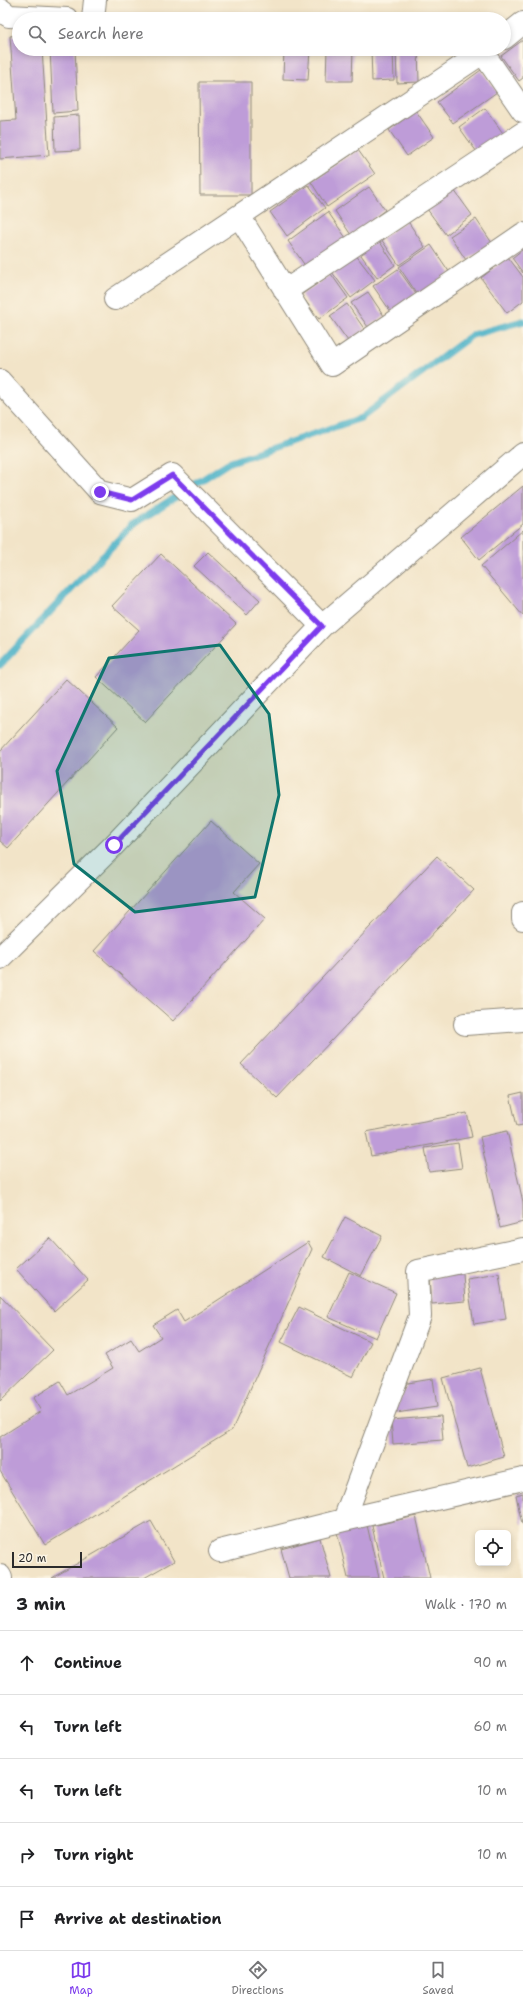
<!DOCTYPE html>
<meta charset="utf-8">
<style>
:root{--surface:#fff;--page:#f2f2f2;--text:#202124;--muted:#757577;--line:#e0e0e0;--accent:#7c3aed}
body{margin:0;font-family:"Shantell Sans",sans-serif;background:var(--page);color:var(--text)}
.controls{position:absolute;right:12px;bottom:12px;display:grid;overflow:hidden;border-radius:6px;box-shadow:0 2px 6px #0003}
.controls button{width:36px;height:36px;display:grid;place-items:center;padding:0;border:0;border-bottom:1px solid var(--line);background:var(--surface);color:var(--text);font:20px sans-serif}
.scale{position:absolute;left:12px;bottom:10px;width:70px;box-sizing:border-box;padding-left:4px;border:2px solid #2b2b2b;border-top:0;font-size:11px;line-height:14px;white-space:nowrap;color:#2b2b2b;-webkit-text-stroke:3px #fcf5e5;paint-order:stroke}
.stop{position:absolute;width:12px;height:12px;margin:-9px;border:3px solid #7c3aed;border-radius:50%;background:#fff}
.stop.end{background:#7c3aed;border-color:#fff;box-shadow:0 1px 4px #0008}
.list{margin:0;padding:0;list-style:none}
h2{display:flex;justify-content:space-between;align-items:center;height:52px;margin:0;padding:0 16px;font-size:17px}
h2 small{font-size:13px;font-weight:400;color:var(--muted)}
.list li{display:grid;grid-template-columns:26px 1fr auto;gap:12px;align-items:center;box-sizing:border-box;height:64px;padding:0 16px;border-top:1px solid var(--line)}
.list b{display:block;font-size:15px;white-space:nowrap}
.list em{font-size:13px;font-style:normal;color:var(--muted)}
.icon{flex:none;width:22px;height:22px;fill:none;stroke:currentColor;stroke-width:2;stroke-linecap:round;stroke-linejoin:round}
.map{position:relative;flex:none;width:523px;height:1578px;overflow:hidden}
.search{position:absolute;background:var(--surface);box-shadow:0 2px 6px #0003;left:12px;right:12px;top:12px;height:44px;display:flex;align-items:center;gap:10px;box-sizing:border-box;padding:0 14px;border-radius:22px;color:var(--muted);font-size:15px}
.sheet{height:372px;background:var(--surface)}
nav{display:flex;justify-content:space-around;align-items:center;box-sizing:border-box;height:56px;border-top:1px solid var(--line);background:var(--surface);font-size:11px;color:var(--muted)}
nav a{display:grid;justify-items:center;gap:2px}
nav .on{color:var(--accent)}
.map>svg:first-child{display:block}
</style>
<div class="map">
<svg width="523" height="1578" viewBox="0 0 523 1578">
<rect width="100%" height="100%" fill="#fcf5e5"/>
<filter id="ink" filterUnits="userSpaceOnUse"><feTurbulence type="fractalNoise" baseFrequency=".025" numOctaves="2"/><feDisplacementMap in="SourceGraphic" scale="8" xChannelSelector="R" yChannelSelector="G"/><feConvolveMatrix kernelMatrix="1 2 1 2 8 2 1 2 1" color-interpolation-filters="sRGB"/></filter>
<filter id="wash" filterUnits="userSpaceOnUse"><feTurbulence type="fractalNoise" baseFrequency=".012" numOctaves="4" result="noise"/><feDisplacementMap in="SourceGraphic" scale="16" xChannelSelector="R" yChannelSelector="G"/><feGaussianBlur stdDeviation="0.9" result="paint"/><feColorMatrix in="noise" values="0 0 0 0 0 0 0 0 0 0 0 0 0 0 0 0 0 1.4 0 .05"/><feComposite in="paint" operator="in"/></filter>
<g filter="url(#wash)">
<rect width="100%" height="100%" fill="#f2e4c8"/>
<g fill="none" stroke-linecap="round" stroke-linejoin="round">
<path stroke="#48b1c7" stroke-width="7" d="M0,665l132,-140 96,-62 133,-45 111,-83 51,-14"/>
</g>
<g id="blocks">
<path fill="#be9cd8" d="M19,35v14h23l7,106 -49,4v-38l16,-1 -6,-84z
M523,40v38l-4,3 -18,-25z
M50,49h25l3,62 -25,2z
M284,49h26l-2,31 -25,-1z
M327,49h26l-1,32h-26z
M371,49h22l1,31 -22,1z
M396,49h22l1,33 -22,1z
M481,70l16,22 -44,31 -16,-21z
M199,82h52v113h-51z
M485,108l20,28 -26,19 -20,-28z
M416,111l18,26 -27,19 -18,-26z
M79,115l1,35 -25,1 -1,-34z
M358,150l17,24 -48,33 -16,-25z
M308,185l17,23 -38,28 -17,-24z
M369,187l16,23 -34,25 -16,-24z
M454,190l18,25 -26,20 -19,-26z
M328,212l18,26 -40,29 -18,-26z
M476,219l16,24 -26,17 -16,-24z
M407,220l18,27 -26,18 -18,-26z
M378,239l17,26 -18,13 -18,-26z
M431,245l19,28 -32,22 -19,-28z
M523,249v24l-11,-15z
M355,254l20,26 -24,18 -19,-26z
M508,257l15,20v24l-16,12 -26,-35z
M398,269l18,25 -25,18 -18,-26z
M331,274l17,24 -29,21 -18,-24z
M368,292l16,24 -16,11 -17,-24z
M347,304l18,26 -17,11 -18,-25z
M523,486v38l-44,36 -18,-23z
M523,530v86l-42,-50z
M208,552l52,48 -13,15 -53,-49z
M161,554l75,70 -91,98 -49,-45 43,-47 -27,-24z
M66,679l52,48 -110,121 -8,-7v-90z
M211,821l48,43 -25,28 31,27 -92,102 -79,-70z
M437,856l37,34 -197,208 -36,-34z
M523,1093v32l-6,1 -7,-30z
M467,1113l5,24 -101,19 -5,-24z
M507,1131l16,71v20l-23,6 -20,-91z
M458,1143l4,25 -33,4 -4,-24z
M345,1217l37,19 -21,40 -37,-19z
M50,1238l38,42 -34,31 -38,-42z
M308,1242l4,7 -80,181 -187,115 -45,-74v-34l41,-26 -8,-13 27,-17 8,14 45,-27 -8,-13 26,-16 8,12 22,-14 -8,-12 24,-15 7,12z
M349,1272l47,21 -20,45 -48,-21z
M463,1274l2,27 -33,3 -2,-27z
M499,1274l7,45 -32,5 -7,-45z
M0,1295l53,55 -53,51z
M299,1307l72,35 -18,35 -72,-35z
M480,1368l24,89 -37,11 -24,-90z
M433,1379l4,28 -41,6v-5l12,-25z
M441,1416l2,24 -50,4 -2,-24z
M523,1493v31h-1l-6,-29z
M416,1516l14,62h-46l-12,-52z
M151,1521l23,40 -30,17h-92z
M367,1525l12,53h-31l-11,-46z
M320,1538l11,40h-42l-8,-29z"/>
</g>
</g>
<g filter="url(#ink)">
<use href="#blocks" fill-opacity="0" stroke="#8e887a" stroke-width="1"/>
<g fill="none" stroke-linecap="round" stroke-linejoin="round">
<g stroke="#8e887a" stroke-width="24">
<path id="minor" d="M0,9l9,7 58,3
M93,19l2,-19
M504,38l19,-15
M483,53l40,58
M239,216l93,149 191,-131
M285,291l238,-158
M115,299l373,-250
M0,381l100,111 32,8 40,-25 150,151
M523,913v6
M0,958l114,-113 208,-219 201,-172
M465,1024l58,-4
M344,1520l76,-204 -2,-45 105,-22
M220,1551l124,-31 179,-41
M0,1576l1,2"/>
</g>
<use href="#minor" stroke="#fff" stroke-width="22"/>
</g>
</g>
<g fill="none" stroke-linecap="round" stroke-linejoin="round" filter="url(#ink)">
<path stroke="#7c3aed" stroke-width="5" d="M100,492l32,8 40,-25 150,151 -208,219"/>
</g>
<path fill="#0f766e" fill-opacity="0.2" stroke="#0f766e" stroke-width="3" stroke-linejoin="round" d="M220,645l49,69 10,81 -24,102 -120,15 -61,-48 -17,-93 52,-113z"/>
</svg>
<div class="controls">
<button><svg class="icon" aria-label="locate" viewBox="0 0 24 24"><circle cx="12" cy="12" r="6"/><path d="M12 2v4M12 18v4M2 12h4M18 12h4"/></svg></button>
</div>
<div class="scale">20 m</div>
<div class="stop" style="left:114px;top:845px"></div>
<div class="stop end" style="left:100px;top:492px"></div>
<div class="search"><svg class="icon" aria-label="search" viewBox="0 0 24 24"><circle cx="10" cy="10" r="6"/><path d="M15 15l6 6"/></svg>Search here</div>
</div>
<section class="sheet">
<h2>3 min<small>Walk · 170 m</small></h2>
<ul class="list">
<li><svg class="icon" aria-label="ahead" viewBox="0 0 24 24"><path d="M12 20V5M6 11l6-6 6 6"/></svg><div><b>Continue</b></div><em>90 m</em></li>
<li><svg class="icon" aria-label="left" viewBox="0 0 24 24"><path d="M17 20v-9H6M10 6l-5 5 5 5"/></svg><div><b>Turn left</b></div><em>60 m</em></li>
<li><svg class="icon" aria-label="left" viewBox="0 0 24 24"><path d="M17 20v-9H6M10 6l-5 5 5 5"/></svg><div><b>Turn left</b></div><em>10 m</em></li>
<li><svg class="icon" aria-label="right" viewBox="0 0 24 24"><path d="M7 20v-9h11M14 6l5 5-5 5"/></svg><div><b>Turn right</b></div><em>10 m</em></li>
<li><svg class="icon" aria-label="arrive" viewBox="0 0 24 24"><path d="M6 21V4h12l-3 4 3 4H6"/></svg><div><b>Arrive at destination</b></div></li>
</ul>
</section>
<nav>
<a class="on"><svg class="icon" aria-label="map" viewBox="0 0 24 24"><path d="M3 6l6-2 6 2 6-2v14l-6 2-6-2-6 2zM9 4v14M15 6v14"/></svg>Map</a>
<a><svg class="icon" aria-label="directions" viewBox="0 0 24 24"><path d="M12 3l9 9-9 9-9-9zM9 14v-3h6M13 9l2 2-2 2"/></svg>Directions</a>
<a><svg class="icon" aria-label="saved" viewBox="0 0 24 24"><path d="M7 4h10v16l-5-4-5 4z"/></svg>Saved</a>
</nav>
